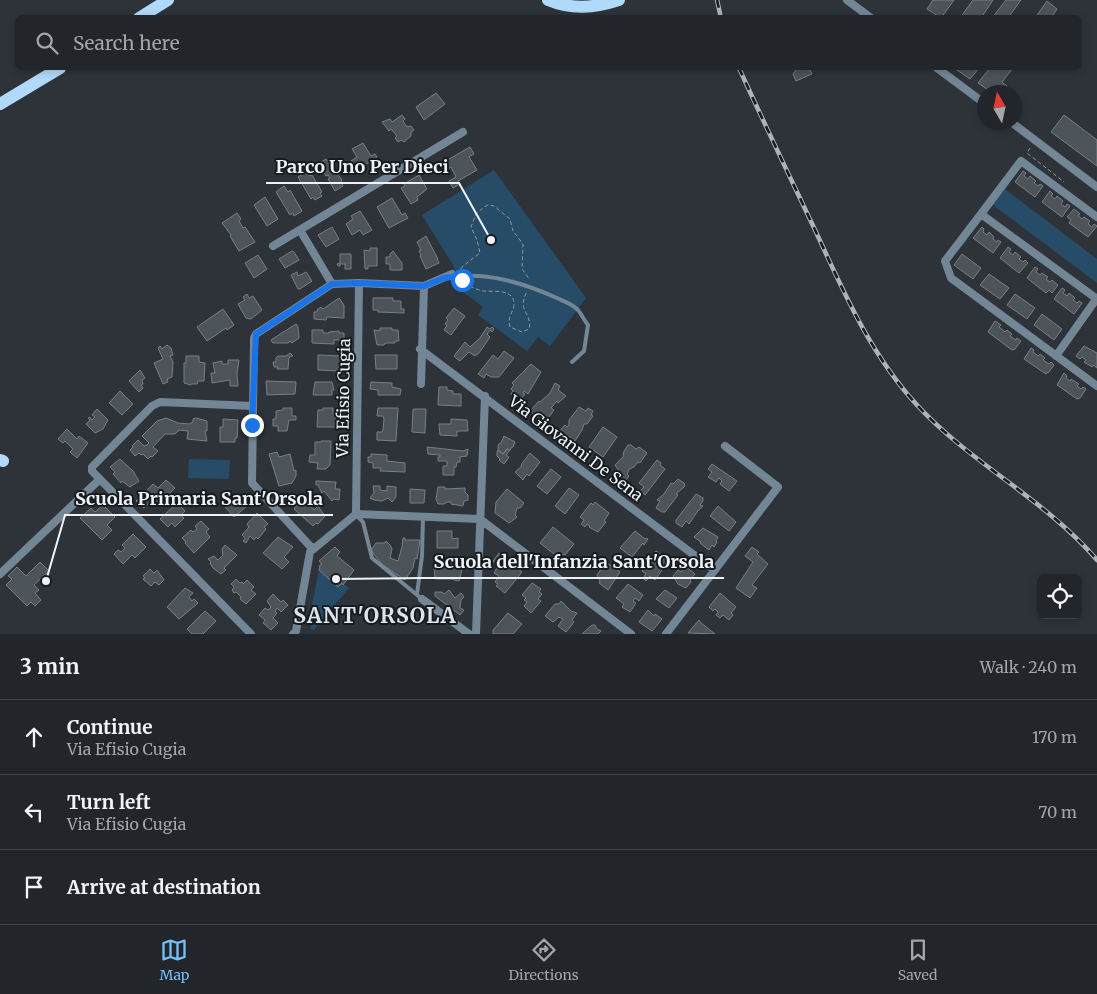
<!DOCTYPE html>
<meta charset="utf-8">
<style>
:root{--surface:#22262b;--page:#2e3237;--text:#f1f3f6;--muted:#a2a5a9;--line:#3f4347;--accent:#77bff7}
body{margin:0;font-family:Merriweather,serif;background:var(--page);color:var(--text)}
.controls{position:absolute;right:15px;bottom:15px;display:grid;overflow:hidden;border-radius:8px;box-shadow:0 2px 8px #0003}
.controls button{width:45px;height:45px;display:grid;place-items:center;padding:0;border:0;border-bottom:1px solid var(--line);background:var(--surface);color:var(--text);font:25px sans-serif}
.compass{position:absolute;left:977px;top:85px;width:45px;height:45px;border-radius:50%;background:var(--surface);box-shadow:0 2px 8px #0003;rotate:351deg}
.stop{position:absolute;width:15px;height:15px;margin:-11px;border:4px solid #1a73e8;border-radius:50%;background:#fff}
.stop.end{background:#1a73e8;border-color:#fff;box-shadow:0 1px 5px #0008}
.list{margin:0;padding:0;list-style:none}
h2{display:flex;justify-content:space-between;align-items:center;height:65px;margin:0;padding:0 20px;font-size:21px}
h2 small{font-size:16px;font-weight:400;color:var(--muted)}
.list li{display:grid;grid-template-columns:32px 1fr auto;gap:15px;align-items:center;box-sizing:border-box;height:75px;padding:0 20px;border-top:1px solid var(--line)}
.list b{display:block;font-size:19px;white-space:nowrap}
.list p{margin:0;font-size:16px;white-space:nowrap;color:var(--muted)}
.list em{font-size:16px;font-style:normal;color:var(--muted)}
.icon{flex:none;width:28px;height:28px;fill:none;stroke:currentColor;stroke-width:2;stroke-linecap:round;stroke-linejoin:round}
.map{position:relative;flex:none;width:1097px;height:634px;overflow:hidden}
.search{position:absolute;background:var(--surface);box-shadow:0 2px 8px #0003;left:15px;right:15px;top:15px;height:55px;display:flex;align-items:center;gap:12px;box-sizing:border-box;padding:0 18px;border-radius:8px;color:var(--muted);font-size:19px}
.sheet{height:290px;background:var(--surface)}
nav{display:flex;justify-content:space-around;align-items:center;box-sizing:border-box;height:70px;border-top:1px solid var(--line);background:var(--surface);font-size:14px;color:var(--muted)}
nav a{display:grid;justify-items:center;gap:2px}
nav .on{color:var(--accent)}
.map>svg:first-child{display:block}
</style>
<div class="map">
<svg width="1097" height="634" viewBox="0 0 1097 634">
<rect width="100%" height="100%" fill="#2d3339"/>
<path fill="#264c68" d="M494,170l92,128 -36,48 -12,-9 -11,14 -49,-36 5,-8 -32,-24 8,-4 -6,-14 -31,-50z
M1005,189l92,70v24l-104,-78z
M189,459l41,1 -1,19 -41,-1z
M319,570l19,17 4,-4 7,5 -35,42 -4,-1 1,-4 -3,-1z"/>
<path fill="#4c5359" stroke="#787f85" d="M933,0h21l-13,18 -14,-9z
M973,0h20l-12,18h-21z
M1006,0h15l-13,18h-16z
M1047,1l10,8 -6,9h-16z
M795,68h14l3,6 -16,7 -3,-7 3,-4z
M954,68h25l-9,11z
M990,68l4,2 2,-2h17l-11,14 5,4 -4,6h-12l-13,-9z
M436,93l9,11 -21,16 -8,-13z
M402,115l3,4 -2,2 4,6 4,-1 3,4 -3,2v4l-7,6 -3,-2 -3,2 -3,-4 2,-2 -6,-7 -2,2 -7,-9 8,-3 2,3z
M1064,115l33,25v26l-46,-34z
M363,143l8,13 4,-2 2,3 -14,9 -7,1 -5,-6 6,-4 -5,-8z
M470,147l4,7 -5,3 8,13 -19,11 2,3 -7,4 -4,-7 7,-4 -5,-10 -3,2 -4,-7z
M326,159l16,21 -1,2 2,4 -8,5 -7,-12 2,-1 -2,-3 -2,1 -7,-13z
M307,171l3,5 2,-1 10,17 -2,1 2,3 -7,4 -2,-3 -2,2 -13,-22z
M1023,171l3,2 -2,3 4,3 2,-3 6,5 -2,2 4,3 2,-2 3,2 -8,11 -20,-15z
M419,175l8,14 -10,8 1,3 -7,4 -10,-16 4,-2 -1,-2z
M284,186l4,6 2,-2 12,21 -8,5 -1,-3 -3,2 -14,-23z
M1050,191l3,3 -2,2 4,3 2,-3 6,5 -2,3 4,3 2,-3 3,2 -8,11 -20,-15z
M265,197l13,22 -11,7 -13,-21z
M392,198l10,17 3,-2 3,5 -19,10 -12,-21z
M1074,209l6,5 -2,2 4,3 2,-2 6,4 -2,3 4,3 2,-3 3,2 -9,11 -19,-14 2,-3 -4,-3z
M360,211l12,19 -9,5 -3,-5 -8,5 -6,-11 7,-5 -2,-3z
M237,213l4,6 -2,2 4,7 2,-1 10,15 -16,9 -9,-15 1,-1 -9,-12z
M332,227l7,12 -13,8 -8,-12z
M982,227l2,2 -1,3 4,3 2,-3 5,5 -1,2 4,3 1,-2 3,2 -8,11 -20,-15z
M426,236l12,23h-1l2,4 -13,6 -6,-13 1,-1 -2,-4 2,-1 -4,-8z
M1008,247l3,2 -2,3 4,3 2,-3 6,5 -2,2 4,3 2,-2 3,3 -9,10 -19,-15z
M370,248h7v18h-9v3h-3l-1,-19 6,1z
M292,251l2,1 5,8 -14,8 -6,-9z
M393,251l9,12v7h-12v-6h-4v-7h4v-3z
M340,254h11v15h-6v-5h-5v2h-2l-1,-2 3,-1z
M962,254l19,14 -8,11 -19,-14z
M258,255l9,14 -13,9 -9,-15z
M1035,267l3,2 -2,3 4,3 2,-2 6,4 -2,2 4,3 2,-2 6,5 -6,8 -3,-3 -3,3 -19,-15z
M297,272l1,4 8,-4 6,9 -12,8h-2l-7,-14z
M989,274l20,14 -9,11 -20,-14z
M1062,288l3,2 -2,3 4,3 2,-3 6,5 -2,2 4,3 2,-2 3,2 -8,11 -20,-15z
M247,294l2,4 4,-2 9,14 -11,9 -5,-1 -8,-14 7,-4 -2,-3z
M1015,294l20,14 -8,11 -20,-14z
M339,298l5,7v13l-17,-1 -1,3 -12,-1v-7h3v-2l4,-3 2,2z
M373,298h20v3h8v8h3v4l-26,-1v-2h-5z
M454,308l11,8 -14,19 -7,-5 3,-5 -2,-1 3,-4 -2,-2z
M223,309l11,16 -7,5 -1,-2 -19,13 -10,-14z
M1042,314l20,15 -8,11 -20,-15z
M995,321l6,4 -2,2 6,5 2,-2 5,4 -2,2 6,4 1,-2 4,3 -6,8 -3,1 -24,-18z
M296,324l2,3 1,11 -7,5 -1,-2 -3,2h-15l-2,-3z
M487,327l3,2 2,-2 2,2 -2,3 -2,-2 -2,3 -1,1 3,3 -11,16 -4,3 -6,-4 -9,9 -4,-3 -2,-2 11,-14 5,5 10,-9z
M380,328h12v2h6l1,11h-4v2h-10l-1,2h-7l-3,-15 6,1z
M312,330h11v3h6v-1l10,-1v2h5v7h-10v4l-22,-1z
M167,345l4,3 2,7 -3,1 3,6 -1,15 -5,2 1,3 -5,2 -9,-21 9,-4 -5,-11 2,-2 2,3z
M1084,346l13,7v15l-4,-3 -1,2 -8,-5 2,-2 -4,-3 -2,2 -4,-3z
M1031,348l3,2 -1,2 5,4 2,-2 5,4 -2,2 6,4 2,-2 3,3 -6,8 -1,-1 -1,2 -22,-15z
M504,351l10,7 -15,19h-8l-5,-3 -2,4 -6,-4 15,-19 5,4z
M290,353l3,3 -4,1 -1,12h-11l1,-2h-4l-1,-5h3v-4l2,-2h8z
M318,355l25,1v15l-25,-1z
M375,355h22v14h-21z
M186,356h13v6l6,1 -1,18h-6l-1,3h-6v1l-7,-2v-20h2z
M228,360h11l-2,14 1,12h-8v-6l-18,3 -1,-10h4l-2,-10 9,-2v3h6z
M531,364l10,8 -13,22 -4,-3 -1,2 2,1 -3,4 -3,-2 -2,3 -6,-5 2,-3 -2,-2 3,-4 -2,-2z
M140,370l5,8 -3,2 1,4 -2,1 2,3 -4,4 -10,-11z
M1064,373l3,3 -1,2 4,3 1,-2 8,5 -2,2 4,3 2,-2 3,2 -6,9 -3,1 -20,-14z
M266,381l30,1 -1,12 -28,1z
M315,382h17l2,8h-2v5h-19z
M371,382l21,1v4l9,2 -1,6h-22v-5l-8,-1z
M555,383l5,3 -2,4 8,6 -8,7 -1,-2 -6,7 3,2 -8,11 -3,-2 -2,3 -5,-3 1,-2 -7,-6 9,-10 1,1 10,-9z
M439,387h8v3l6,1v3h8v12l-23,-1z
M120,391l13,13 -11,11 -13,-12z
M579,407l7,4 2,-3 5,3 -2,4 2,1 -6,8h-3l-2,6 -7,11 -7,-5 -3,3 -7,-6 7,-8 2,2 2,-2v-5z
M283,408h9v8h4v4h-7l-2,11h-9v-5h-5v-7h3v-8l7,-1z
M323,408h10v6h3v7h5v6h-24l1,-17h5z
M378,408h20l-2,33 -19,-1v-8h5l1,-2 1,-11 -1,-3h-6z
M97,409l11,11 -5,9 -8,4 -9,-9 4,-4 -2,-2 2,-1 2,3 3,-3 -3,-2z
M413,409h13l-1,24 -13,-1z
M166,418l12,5 11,1 4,-2v-3l3,-1 11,3v10h-2l2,10 -20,-2 1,-8 -9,-1 -4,4h-10l-12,13 5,4 -6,6 -1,-1 -3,3 -5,-5 -2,1 -2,-2 -4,3 -5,-6 3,-3 -1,-1 6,-6 6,6 3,-1 2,-2 -7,-7 15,-15z
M223,419l15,1 -1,18h-2v4h-15v-15h3z
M451,419l16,1 1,11h-11v5l-17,-1 -1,-11h12z
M603,427l14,10 -14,20 -14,-10z
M67,429l10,10 2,-3 9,7 -11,15 -7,-6 3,-3 -8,-8 -2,2 -5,-4z
M504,436l11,6 -2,5h-1l-2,3 -3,-1 -4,5 -5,-4v-4l1,-2 2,-1z
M321,441h10l-1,24 -4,4h-9l1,-6 -9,-1 1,-7h5v-13h6z
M628,445h3l5,4 3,-2 8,6 -7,10 -2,-1 -4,5 -5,2 -2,5 2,2 -4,6 -9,-6 3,-5 -4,-6 8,-8 1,-6z
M427,447l36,4 5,-2 -1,7 -7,1v5h-3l-1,5h-2v8h-11v-9h4v-5h-9v-4h2v-2l-12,-1z
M507,449l3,1 -4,5 3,2 -5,7 -5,-4 1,-1 -3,-3v-4l1,-2 5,4z
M277,452l2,5 11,-3 4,17 2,-1v6l-4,7 -13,3 -10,-32z
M530,453l10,9 -11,14 -2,-2 -4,6 -8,-8 7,-6 -1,-1z
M371,454l16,1v6l18,2v9l-25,-1 1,-3h-8v-5l-5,-1v-5h3z
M120,459l13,12 6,10 -9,6 -8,-6 -1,2 -8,-9 2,-2 -5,-5z
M657,460l4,3 -1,2 5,4 -20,26 -5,-4 4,-4 -5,-4z
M712,464l25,17 -8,10 -9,-7 2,-3 -3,-3 -3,4 -8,-5 4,-5 -4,-3z
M551,469l10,8 -14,17 -10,-8z
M678,479l6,4 1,3 -9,8 2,1 -13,17h-3l-6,-4 4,-7 -3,-1 7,-6 7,-11 2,1z
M166,480l9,8 -18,18 -6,-5 -7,7 -8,-7 17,-17 5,4z
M316,481l20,1 -1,7h5l-1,11 -6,-1 -1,2 -8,-10 -2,2 -4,-8h-2z
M373,486h7v4l7,1v-5l9,1v10l-4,5 -4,-4 -6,3 -8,-1 -4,-2 4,-5z
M438,487h7v2l20,-1v4l3,3v5l-4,1 -1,5 -12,-2v-2h-4l-3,2h-6l-2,-5z
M569,488l10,7 -14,19 -10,-8z
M410,489l15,1 -1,13h-14z
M507,489l17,14 -4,5h-3l-2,7 2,2 -8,6 -14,-10 1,-11z
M696,494l7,4v3l-3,4 3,1 -6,6 -8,12 -3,-3 -4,6 -6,-4v-3z
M233,495l14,11 -13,11 -9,-10 3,-3 -2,-2z
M304,496l10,5 -4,4 4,5 4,-4 7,10 -7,8 -2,-1 -3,3 -19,-17 4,-6 3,1z
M595,502l14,11 -5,8 2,1 -8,10 -9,-5 1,-1 -3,-2 -2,3 -4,-3 3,-4 -4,-3 11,-14 2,2z
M177,503l8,8 -4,4 3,3 -9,9 -3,-4 -4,4 -8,-8z
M103,505l12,12 -8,8 5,5 -10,10 -22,-22 11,-10 4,4z
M718,506l18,16 -7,9 -19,-15z
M257,513l11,11 -4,3 2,2 -8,10 -2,-2 -2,3 -4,-4 -4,7 -3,-2 2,-3 -3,-3 7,-8 -2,-3z
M201,521l8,8 -3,3 4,5 -16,16 -9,-10 1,-1 -4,-4 9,-8 2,2 4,-3 -2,-3z
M553,527l21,17 -9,11 -2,-1 -4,4 -19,-15z
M703,528l15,9 -2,4 1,1 -3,5 -2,-2 -3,5 -9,-7 1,-1 -7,-5z
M437,531h15v8l6,-1v10h-21z
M635,531l10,8 1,-1 2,1 -4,6 -1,-2 -11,14 -12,-9z
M133,534l13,13 -11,11 -3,-3 -9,9 -9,-10 4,-4 3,2 4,-4 -3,-3z
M278,537l15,10 -9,10 5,5 -7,7 -19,-16z
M403,538h2v2h15l-3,19 -2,-1 -2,10 -8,12 -22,-15 -11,-13v-3l4,-6h9l1,-2 4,4 2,4 -2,9 8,3 4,-14z
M225,545l12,10 -13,13 2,2 -5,4 -8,-6 -3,-5 1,-1 -3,-3 6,-3 4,4 5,-5 -1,-6z
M335,547l5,5 -3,4 17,14 -11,15 -1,-2 -4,4 -19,-17 1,-5 2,-1 -3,-3z
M752,547l7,5 -2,2 11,10 -16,21 5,3 -7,10 -14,-10 17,-26 -8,-6z
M656,551l13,9 -14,20 -5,-4 -4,5 -3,-3 3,-4 -4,-3z
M499,553l10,7 -5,7 2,2 3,-3 4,4 2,-4 7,6 -17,21 -9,-7 2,-2 -3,-2 4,-6 -5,-3 5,-8 -6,-4z
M600,558l20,14 -12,18 -9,-7 1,-2 -3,-6 5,-7 -6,-4z
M40,562l9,9 -15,14 5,5 -4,3 6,7 -6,6 -4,-4 -4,4 -21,-21 6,-6 -4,-3 9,-9 9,9z
M438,562h17v3l6,1 1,4 -3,11 -8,-2h-16l-1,-12z
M685,566l10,8 -5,6 1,2 -5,6 -8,-4 -5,-8 5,-6 3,2z
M150,569l4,4 3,-3 7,10 -5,5 -4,-3 -4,4 -8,-7 2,-1 -2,-2z
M236,579l4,4 2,-1 1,2 4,-4 7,7 -3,3 5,4 -10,10 -6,-5 1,-2 -5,-5 -2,1 -2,-3 2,-3 -3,-3z
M532,583l9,6 -2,3 3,2 -4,5 3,2 -10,12 -7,-7 3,-4 -3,-2 2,-2 -4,-3z
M628,584l15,11 -4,6 -4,-3 -2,3 3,2 -6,9 -8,-5 2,-3 -8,-6z
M185,588l8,5 -4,4 3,4 2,-2 4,4 -19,16 -12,-12z
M449,590l6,8 6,-5 3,4 -3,3 -1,8 4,2 -4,5 -25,-19v-4h7l2,2z
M665,590l12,8 -8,10 -13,-9z
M720,593l16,14 -5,6 2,2 -4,5 -6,-5 -3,3 -4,-3 2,-3 -3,-3 -2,2 -4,-4z
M273,594l8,8 2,-2 5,5 -7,7 -4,-4 -2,3 2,2 -4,5 5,5 -7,7 -8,-7 2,-3 -6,-5 6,-7 3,2 3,-3 -4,-6z
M561,601l10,10 6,2 -5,7 2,2 -8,10 -8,-6 5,-7 -4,-2 -6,5 -8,-6 10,-12h4z
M648,610l6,6 1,-2 7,5 -10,12 -13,-9z
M205,611l11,10 -13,13h-11l-5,-5z
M508,613l14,11 -9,10h-20v-4z
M699,620l2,3 14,11 -27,-1z
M592,625h3l2,4 4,2 -3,3h-16z"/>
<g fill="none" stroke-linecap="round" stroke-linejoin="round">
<path stroke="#92979c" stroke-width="1" stroke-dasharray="4 2.5" stroke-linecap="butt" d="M1030,148l-3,5 37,29
M461,269l2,-3 17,-13 -3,-13 -6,-13 5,-13 8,-7 4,-2 6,1 16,13 3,12 10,13 -1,25 8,11
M465,282c4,4 12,8 18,9 9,1 31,-3 31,13 0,9 -7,10 -4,23l12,5 7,-3c4,-15 -13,-19 -2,-37"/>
<path stroke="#738696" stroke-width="4" d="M452,277c36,-5 71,6 105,21 6,3 15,6 20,11 4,4 7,11 11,16l-4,26 -12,11
M357,516l6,6 9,36 50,41
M417,594l5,-38 1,-39"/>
<path stroke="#738696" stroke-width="8" d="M847,0l24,18
M937,68l47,35
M1011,122l86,65
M981,214l-36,47 6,17 146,108
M1097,217l-76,-56 -40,53 116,85
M300,230l32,54
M273,246l190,-114
M420,349l294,221
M1056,356l41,-58
M421,384l3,-98
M356,514l124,5 151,115
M356,514l3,-231
M314,548l-4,-2 -58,-63 2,-145 2,-4 76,-50 27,-1 65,3 28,-12
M0,574l100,-95
M422,599l47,35
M251,634l-159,-163v-4l60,-61 8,-4 93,4
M293,634l3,-3 14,-79 46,-38
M476,634l9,-238
M666,634l112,-147 -53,-41"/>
<path stroke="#b1d9fa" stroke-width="12" d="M548,0c24,10 46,8 71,0
M139,18l29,-18
M0,104l60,-36
M0,460l3,1"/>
<g stroke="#afb3b8" stroke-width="4.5">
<path id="rail" d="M717,0l4,18
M739,68c25,55 51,109 77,164 28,61 55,123 101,173 53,58 128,94 180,155"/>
</g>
<use href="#rail" stroke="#181b1d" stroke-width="2.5" stroke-dasharray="8" stroke-linecap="butt"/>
</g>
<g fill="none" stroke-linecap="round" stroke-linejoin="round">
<path stroke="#1a73e8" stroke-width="6" d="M252,425l4,-91 76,-50 27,-1 65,3 20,-8 17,-2 1,4"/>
</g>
<g text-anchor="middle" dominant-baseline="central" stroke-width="4" stroke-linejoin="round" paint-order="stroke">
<g font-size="16" fill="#eff3f7" stroke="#181b1d">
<text transform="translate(343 398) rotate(-89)">Via Efisio Cugia</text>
<text transform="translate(576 448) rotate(37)">Via Giovanni De Sena</text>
</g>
<g font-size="21" font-weight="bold" letter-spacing="1" fill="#dce4eb" stroke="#181b1d">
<text x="375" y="615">SANT'ORSOLA</text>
</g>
</g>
<path fill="none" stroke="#eff3f7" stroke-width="2" d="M491 240L459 183H266M46 581L65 515H333M336 579L423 578H724"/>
<g fill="#eff3f7" stroke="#181b1d" stroke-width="2">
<circle cx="491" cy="240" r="5"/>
<circle cx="46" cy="581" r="5"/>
<circle cx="336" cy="579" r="5"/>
</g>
<g font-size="18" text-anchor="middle" font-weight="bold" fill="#eff3f7" stroke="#181b1d" stroke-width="4" stroke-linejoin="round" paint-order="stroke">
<text x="362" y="173">Parco Uno Per Dieci</text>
<text x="199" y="505">Scuola Primaria Sant'Orsola</text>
<text x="574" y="568">Scuola dell'Infanzia Sant'Orsola</text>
</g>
</svg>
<div class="controls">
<button><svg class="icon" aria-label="locate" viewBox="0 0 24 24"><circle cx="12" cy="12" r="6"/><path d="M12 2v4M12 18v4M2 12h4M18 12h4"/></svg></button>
</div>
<svg class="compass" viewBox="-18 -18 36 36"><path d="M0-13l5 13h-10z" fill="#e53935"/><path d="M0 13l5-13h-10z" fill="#a2a5a9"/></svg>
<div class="stop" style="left:462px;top:280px"></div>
<div class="stop end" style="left:252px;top:425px"></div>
<div class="search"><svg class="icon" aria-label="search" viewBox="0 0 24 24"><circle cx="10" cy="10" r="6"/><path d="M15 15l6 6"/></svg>Search here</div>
</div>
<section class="sheet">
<h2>3 min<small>Walk · 240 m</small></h2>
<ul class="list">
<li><svg class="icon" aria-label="ahead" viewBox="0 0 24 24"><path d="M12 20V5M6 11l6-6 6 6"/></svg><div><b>Continue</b><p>Via Efisio Cugia</p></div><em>170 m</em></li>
<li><svg class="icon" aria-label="left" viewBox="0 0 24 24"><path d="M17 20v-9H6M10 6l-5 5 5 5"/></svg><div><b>Turn left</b><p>Via Efisio Cugia</p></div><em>70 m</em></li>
<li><svg class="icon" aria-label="arrive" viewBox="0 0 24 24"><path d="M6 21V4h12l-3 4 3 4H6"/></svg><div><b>Arrive at destination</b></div></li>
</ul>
</section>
<nav>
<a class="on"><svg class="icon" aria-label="map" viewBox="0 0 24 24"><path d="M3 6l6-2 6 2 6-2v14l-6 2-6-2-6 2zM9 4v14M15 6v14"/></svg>Map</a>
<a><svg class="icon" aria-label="directions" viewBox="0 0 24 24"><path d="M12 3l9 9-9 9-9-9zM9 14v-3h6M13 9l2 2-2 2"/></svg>Directions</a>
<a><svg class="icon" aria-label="saved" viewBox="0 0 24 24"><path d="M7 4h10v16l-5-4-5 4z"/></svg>Saved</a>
</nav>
